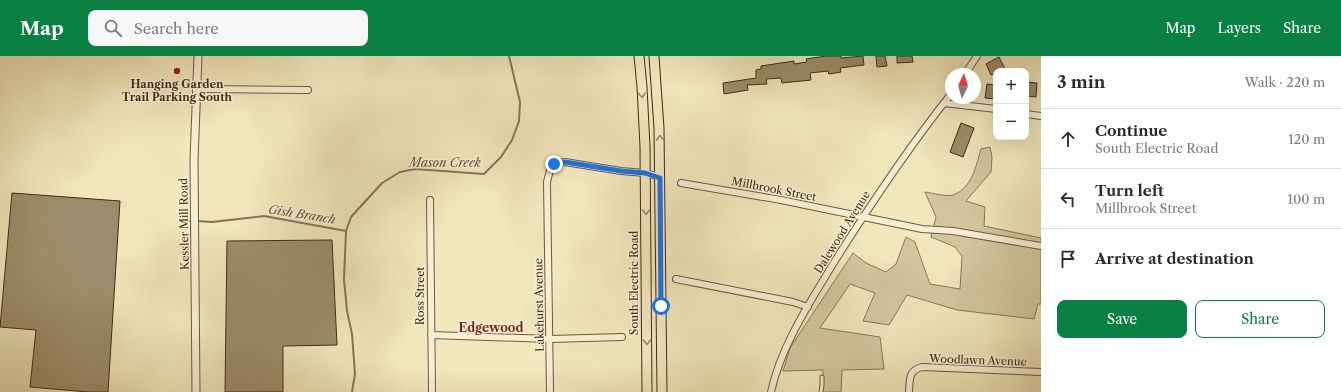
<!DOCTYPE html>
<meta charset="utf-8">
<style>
:root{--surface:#fff;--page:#f7f7f7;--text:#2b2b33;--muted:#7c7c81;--line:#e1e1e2;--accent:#0b8043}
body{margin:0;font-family:"Libre Caslon Text",serif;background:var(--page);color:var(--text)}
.controls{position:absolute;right:12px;top:12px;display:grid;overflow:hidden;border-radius:8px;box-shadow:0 4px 16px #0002}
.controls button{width:36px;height:36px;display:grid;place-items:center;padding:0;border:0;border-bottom:1px solid var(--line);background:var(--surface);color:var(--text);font:20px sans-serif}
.compass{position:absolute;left:945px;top:12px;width:36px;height:36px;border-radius:50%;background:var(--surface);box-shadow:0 4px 16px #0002;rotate:5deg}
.stop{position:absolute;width:12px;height:12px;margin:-9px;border:3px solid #1a73e8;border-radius:50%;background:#fff}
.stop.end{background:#1a73e8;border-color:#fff;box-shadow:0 1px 4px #0008}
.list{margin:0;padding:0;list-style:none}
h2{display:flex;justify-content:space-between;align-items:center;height:52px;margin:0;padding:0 16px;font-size:17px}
h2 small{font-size:13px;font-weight:400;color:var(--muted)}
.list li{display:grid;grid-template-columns:26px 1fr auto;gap:12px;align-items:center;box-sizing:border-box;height:60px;padding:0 16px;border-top:1px solid var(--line)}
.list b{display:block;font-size:15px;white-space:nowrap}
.list p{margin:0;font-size:13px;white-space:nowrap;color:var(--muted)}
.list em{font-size:13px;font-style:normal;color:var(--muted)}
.actions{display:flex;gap:8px;padding:12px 16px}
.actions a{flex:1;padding:9px 0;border:1px solid var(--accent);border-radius:8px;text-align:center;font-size:14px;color:var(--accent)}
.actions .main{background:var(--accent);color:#fff}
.icon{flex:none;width:22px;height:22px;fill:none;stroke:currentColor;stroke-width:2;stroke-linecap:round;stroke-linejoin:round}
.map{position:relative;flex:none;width:1041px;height:336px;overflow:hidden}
header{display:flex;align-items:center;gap:24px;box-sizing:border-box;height:56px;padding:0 20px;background:var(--accent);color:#fff}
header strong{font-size:19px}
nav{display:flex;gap:22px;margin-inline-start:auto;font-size:14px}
.search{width:280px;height:36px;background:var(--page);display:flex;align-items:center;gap:10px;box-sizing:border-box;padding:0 14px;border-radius:8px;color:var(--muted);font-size:15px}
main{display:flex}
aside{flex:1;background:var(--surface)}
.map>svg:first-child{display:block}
</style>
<header>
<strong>Map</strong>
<div class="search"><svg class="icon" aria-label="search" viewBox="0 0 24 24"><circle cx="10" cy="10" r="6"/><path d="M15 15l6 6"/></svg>Search here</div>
<nav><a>Map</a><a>Layers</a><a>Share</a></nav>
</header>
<main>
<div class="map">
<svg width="1041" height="336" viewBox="0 0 1041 336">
<rect width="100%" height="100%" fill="#f1e6bc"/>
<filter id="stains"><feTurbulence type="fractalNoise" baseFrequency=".005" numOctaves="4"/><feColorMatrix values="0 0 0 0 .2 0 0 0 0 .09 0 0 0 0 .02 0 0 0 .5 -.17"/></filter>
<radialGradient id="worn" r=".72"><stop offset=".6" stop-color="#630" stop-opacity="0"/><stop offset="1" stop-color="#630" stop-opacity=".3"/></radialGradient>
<path fill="#d3c69f" stroke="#8a785a" d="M990,91l2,10 -1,15 -25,29 19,6 -1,19 57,12v66h-3l-4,15 -77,-9 -50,-15 -18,30 -26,-4 12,-28 -25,-9 -30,44 60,9 4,32 -42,1 -1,22h-19l1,-22 -40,1 7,-23 63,-95 13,10 20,9 10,-8 10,-27 9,5 15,42 30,5 2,-33 -7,-9 -24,-10 5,-20 -11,-25c8,1 21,5 28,3 19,-7 23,-29 28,-46z"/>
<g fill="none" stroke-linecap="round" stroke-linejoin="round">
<path stroke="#887557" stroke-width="2" d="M184,165h8
M197,165l15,1 52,-6 82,15
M352,336l3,-18 -3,-40 -5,-23 -3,-32 2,-48 5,-14 31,-34 18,-11 15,-3 69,5 17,-17 11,-17 7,-19 1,-19 -11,-46"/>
</g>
<path fill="#9d8c6b" stroke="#422b14" d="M826,0h15v2l22,-2 1,9 -24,3 1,4 -12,2 -1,-3 -18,2 1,7 -29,3 -1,-5 -15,1 1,5 -20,1 1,5 -24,4 -1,-11 33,-5v-8l5,-1v-3l33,-5v3l13,-2 -1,-3z
M876,0h9l2,10 -10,1z
M897,0h15l1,6 -16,1z
M999,1l6,12 -9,2v2l-5,2 -5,-11z
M1026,26l11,1 -1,14 -8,-1v-3h-2z
M987,28l9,1v14l-11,-1z
M961,67l13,5 -11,29 -13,-5z
M12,137l108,8 -12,191h-20l-58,-5 6,-57 -36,-3z
M332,184l5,105 -54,1v46h-58l2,-151z"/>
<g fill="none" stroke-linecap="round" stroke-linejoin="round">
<g stroke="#6e5a3e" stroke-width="5">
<path id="service" d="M821,336l1,-7v-8"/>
</g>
<g stroke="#6e5a3e" stroke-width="8">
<path id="minor" d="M965,18l12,-18
M196,33l112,1
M944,47l52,6
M1026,58l15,2
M681,127l100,17 141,29 31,2 88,15
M430,144l2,192
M676,223l117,23 15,5
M431,279l119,4 72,-2
M550,336l-3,-210c3,-13 4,-20 18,-20l56,9 24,2 15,4
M771,336c10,-46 38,-88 62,-128 37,-59 75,-116 118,-170
M909,336c1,-13 -1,-21 13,-25l119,5"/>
</g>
<g stroke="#6e5a3e" stroke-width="9">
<path id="tertiary" d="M196,336l-2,-232 4,-104"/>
</g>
<g stroke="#422b14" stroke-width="11">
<path id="primary" d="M639,0l3,31 3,60 2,245
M654,0l5,72 3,264"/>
</g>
<use href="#service" stroke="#f6efd3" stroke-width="3"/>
<use href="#minor" stroke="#f6efd3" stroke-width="6"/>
<use href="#tertiary" stroke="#f6efd3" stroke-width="7"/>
<use href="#primary" stroke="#f1e6bc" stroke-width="9"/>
</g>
<defs><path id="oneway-chevron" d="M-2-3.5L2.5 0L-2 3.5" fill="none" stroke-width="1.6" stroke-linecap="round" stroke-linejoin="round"/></defs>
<g stroke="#9a8868">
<use href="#oneway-chevron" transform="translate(642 39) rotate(86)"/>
<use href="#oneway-chevron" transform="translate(660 82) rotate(-91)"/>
<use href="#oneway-chevron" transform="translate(646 156) rotate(89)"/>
<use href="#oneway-chevron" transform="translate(647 286) rotate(90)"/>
</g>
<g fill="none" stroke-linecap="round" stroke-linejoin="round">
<path stroke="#1a73e8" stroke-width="5" d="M554,108l5,-2h6l56,9 24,2 15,5 1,128"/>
</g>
<circle fill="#8f2418" stroke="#f6efd3" stroke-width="1.5" cx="177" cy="15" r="4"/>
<g text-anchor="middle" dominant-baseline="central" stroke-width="3" stroke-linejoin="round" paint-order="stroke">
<g font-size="11" font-weight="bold" fill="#422b14" stroke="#f6efd3">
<text x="177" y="28">Hanging Garden<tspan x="177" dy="13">Trail Parking South</tspan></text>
</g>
<g font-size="11" fill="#422b14" stroke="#f6efd3">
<text transform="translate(774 133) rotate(11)">Millbrook Street</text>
<text transform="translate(184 168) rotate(-91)">Kessler Mill Road</text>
<text transform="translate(842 176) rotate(-58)">Dalewood Avenue</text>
<text transform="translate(634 227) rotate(-90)">South Electric Road</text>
<text transform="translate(420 240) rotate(-90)">Ross Street</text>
<text transform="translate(539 249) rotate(-91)">Lakehurst Avenue</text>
<text transform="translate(978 304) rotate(2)">Woodlawn Avenue</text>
</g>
<g font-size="12" font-style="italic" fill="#655035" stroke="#f6efd3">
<text x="445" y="106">Mason Creek</text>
<text transform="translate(302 158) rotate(9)">Gish Branch</text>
</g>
<g font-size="12" font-weight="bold" fill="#7a1f14" stroke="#f6efd3">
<text x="491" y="271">Edgewood</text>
</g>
</g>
<rect width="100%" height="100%" filter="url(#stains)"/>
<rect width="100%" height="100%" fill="url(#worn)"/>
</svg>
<div class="controls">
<button>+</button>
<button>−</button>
</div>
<svg class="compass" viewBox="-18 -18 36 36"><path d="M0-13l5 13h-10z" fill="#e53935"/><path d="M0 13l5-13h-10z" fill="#7c7c81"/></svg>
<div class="stop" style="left:661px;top:250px"></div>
<div class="stop end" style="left:554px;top:108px"></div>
</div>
<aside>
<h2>3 min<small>Walk · 220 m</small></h2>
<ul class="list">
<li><svg class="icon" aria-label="ahead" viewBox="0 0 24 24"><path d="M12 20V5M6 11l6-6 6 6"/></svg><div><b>Continue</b><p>South Electric Road</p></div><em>120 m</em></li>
<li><svg class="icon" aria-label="left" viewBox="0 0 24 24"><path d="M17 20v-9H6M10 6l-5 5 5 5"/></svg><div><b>Turn left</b><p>Millbrook Street</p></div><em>100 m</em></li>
<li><svg class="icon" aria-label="arrive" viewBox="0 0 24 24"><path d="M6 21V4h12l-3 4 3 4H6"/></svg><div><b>Arrive at destination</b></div></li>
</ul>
<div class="actions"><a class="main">Save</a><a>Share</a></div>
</aside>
</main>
